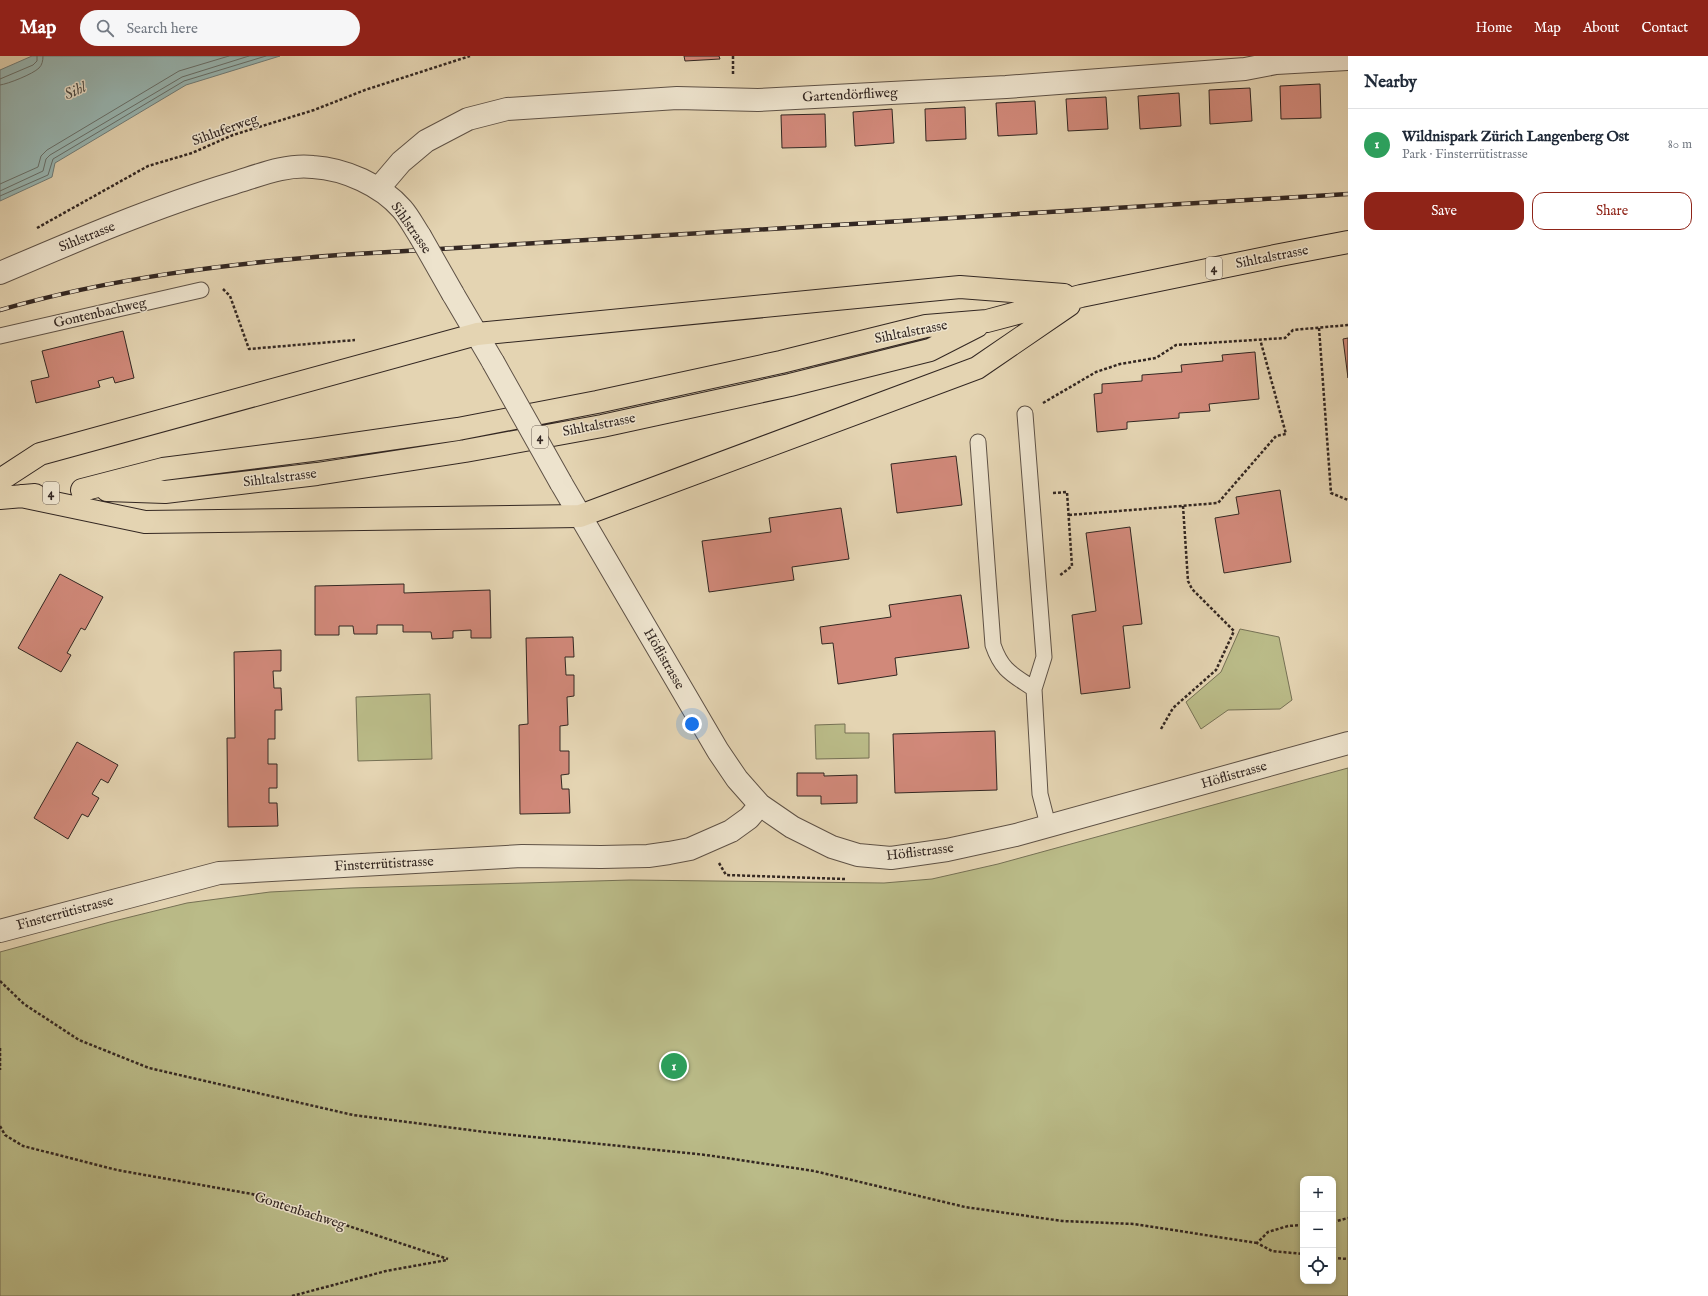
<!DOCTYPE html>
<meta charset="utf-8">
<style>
:root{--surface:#fff;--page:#f6f6f7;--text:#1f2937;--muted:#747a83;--line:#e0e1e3;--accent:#8f2418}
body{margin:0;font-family:"IM FELL English",serif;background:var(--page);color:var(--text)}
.controls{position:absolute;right:12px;bottom:12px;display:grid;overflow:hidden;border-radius:8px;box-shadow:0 2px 6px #0003}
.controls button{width:36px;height:36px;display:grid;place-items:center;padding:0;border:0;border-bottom:1px solid var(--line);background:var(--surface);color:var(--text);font:20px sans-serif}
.you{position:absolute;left:692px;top:668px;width:14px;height:14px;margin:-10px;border:3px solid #fff;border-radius:50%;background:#1a73e8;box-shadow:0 0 0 6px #1a73e833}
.badge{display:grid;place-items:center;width:26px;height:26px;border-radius:50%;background:var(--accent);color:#fff;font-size:13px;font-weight:700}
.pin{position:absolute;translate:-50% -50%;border:2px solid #fff;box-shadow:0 1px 4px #0006}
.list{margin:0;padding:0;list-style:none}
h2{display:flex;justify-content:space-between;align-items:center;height:52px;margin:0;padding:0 16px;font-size:17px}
h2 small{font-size:13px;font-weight:400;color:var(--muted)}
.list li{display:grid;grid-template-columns:26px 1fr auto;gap:12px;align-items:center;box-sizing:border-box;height:72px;padding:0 16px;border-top:1px solid var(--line)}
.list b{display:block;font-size:15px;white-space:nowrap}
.list p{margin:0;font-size:13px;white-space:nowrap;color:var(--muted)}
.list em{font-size:13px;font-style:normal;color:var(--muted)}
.actions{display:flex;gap:8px;padding:12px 16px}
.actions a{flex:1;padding:9px 0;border:1px solid var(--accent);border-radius:12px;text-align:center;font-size:14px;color:var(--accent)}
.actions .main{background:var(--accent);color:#fff}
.icon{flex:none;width:22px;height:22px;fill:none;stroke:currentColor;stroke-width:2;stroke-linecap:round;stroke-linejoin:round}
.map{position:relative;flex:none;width:1348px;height:1240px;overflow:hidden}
header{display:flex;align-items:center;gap:24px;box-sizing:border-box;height:56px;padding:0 20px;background:var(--accent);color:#fff}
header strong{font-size:19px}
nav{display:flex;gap:22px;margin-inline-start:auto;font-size:14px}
.search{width:280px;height:36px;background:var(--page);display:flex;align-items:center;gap:10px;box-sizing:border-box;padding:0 14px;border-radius:22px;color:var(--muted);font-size:15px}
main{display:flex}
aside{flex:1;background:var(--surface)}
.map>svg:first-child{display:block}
</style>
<header>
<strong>Map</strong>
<div class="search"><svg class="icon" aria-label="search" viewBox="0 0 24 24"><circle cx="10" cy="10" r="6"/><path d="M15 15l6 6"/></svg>Search here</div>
<nav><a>Home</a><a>Map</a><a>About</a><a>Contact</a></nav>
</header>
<main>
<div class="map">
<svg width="1348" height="1240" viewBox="0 0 1348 1240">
<rect width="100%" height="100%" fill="#e4d4b2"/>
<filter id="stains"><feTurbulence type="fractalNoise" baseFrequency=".005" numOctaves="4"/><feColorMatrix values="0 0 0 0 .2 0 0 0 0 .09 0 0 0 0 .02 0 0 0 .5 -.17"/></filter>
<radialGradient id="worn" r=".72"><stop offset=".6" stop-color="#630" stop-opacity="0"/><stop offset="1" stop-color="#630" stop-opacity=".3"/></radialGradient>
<path fill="#babb88" stroke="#767155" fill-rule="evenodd" d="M1240,573l39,8 13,63 -12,9 -52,1 -27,19 -15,-27 35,-30z
M430,638l2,65 -74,2 -2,-64z
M845,668v9h24v25l-53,1 -1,-34z
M1348,712v528h-1348v-344l110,-30 77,-19 83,-11 80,-4 280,-8 254,3 48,-4 66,-15zM1303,1123h30v102h-30z"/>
<path fill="#98b7b4" stroke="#707d7a" d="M32,0h248l-94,29 -131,78 -3,14 -52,24v-131z"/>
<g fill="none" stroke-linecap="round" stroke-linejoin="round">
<path stroke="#666f6b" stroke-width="1" d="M0,23l33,-14 4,-4v-5
M0,29c8,-1 33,-11 39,-17 3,-3 4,-7 4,-12
M0,128l38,-17 3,-11 6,-6 132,-79 50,-15
M0,135l43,-20 3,-12 4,-4 132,-78 67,-21
M0,140l48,-21 5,-16 131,-78 82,-25"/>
</g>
<path fill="#d1897a" stroke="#332722" d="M684,0h35l1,3 -35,2z
M1320,28l1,34 -40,1 -1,-33z
M1250,32l2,33 -42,3 -1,-34z
M1179,37l2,33 -41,3 -2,-33z
M1106,41l2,32 -40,2 -2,-32z
M1035,45l2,33 -39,2 -2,-33z
M965,51l1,32 -40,2 -1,-32z
M892,53l2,34 -39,3 -2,-34z
M825,58l1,33 -44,1 -1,-33z
M123,275l11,47 -19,5 -2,-6 -15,4 2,6 -64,16 -5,-22 18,-4 -7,-26z
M1348,282v40l-5,-39z
M1255,296l4,47 -50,5 1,7 -31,2v5l-52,4v7l-30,3 -3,-38 8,-1v-9l40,-3v-6l40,-3 -1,-7 42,-4 -1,-6z
M956,400l6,49 -65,8 -6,-49z
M1280,434l11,72 -67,11 -9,-55 24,-4 -3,-17z
M841,452l8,51 -57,8 2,13 -85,12 -7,-51 69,-9 -2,-14z
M1130,471l12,97 -19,2 7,62 -49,6 -9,-79 24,-4 -10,-78z
M60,518l43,23 -18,33 -4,-2 -14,25 4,2 -10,17 -43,-24z
M404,528v9l86,-3 1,48h-20v-8l-18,1v7l-21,1 -1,-7h-28v-7h-26v9h-23l-1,-8h-14v9h-24v-49z
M961,539l8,53 -74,10 2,17 -59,9 -5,-41 -11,1 -2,-17 71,-10 -2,-12z
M573,581l1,20h-9l1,18h8v21l-7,1 1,28 -8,1v25h9v23l-8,1 1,14h7l1,24 -50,1 -1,-89 9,-1 -2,-86z
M281,594v21h-8l1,17h7l1,22h-7v29h-7v25h9v24h-8v15h8l1,23 -50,1 -1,-89h8l-1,-86z
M995,675l2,59 -102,3 -2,-59z
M77,686l41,23 -10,18 -7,-4 -9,15 7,4 -11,19 -6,-3 -14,25 -34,-21z
M797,717h27v3l33,-1v28l-36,1v-8h-24z"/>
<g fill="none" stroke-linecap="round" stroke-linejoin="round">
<g stroke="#5f5246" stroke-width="17">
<path id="service" d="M0,280l201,-46
M1025,358l19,243 -10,32 6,105 8,31
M978,386l15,203c9,26 19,29 41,44"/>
</g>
<g stroke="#5f5246" stroke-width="24">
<path id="minor" d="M378,133l23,-27 25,-21 42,-22 39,-10 170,-11 81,2 248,-13 239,-18 31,-6 72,-4
M0,217c77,-33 154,-66 234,-90 26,-8 52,-19 79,-16 32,2 68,18 89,42 7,8 12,18 18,27
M453,238l40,68
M561,427l157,268 19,28 23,26 32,22 40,20 26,8 33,3 56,-8 69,-15 332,-92
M0,875l219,-58 303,-17 79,1 47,-1 21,-3 21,-4 41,-18 18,-13 11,-13"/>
</g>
<g stroke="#332722" stroke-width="24">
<path id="primary" d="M0,424l40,-26 437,-120 483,-47 104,8
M82,434l81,-21 149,-19 146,-21 139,-27 184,-40 145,-36 61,-5 94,-25 199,-41 68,-13
M107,434l58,2 152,-18 148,-23 137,-25 188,-41 140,-35 47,-24
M21,440l124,26 435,-6 397,-148 92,-63
M0,442l35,-3"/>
</g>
<path stroke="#332722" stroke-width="2.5" stroke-dasharray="3 2" stroke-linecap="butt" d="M733,0v19
M37,172l111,-62 44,-13 41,-18 81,-25 51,-20 105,-34
M223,233l7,7 19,53 106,-9
M1319,272l12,165 17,7
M1043,347l53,-31 24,-8 36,-6 20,-13 109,-7 8,-8 55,-5
M1053,437l14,-1 5,74 -13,10
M1069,459l149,-12 58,-67 10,-2 -26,-95
M1161,673l12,-21 43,-38 18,-39 -42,-42 -4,-8 -5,-75
M719,807l7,12 119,4
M0,925l24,23 55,36 70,28 204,47 132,17 221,23 108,16 151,36 97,14 72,3 123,19
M0,992v22
M0,1070l5,9 18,11 94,24 135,24 196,65
M1333,1166l15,-4
M1303,1169l-15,1 -20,6 -11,11 15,8 31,3
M1333,1202l15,1
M292,1240l94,-25 61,-11"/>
<use href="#service" stroke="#ede3cd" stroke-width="15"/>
<use href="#minor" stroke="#ede3cd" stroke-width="22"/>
<use href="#primary" stroke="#e4d4b2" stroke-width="22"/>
<g stroke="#332722" stroke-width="4.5">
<path id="rail" d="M0,254c111,-32 225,-46 339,-55l1009,-61"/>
</g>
<use href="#rail" stroke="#ede3cd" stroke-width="3" stroke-dasharray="9" stroke-linecap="butt"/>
<g stroke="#5f5246" stroke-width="24" stroke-linecap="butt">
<path id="minor-bridge" d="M420,180l33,58
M493,306l68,121"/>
</g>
<use href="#minor-bridge" stroke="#ede3cd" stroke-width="22"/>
</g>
<g text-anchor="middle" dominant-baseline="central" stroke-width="3" stroke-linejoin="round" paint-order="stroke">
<g fill="#ede3cd" stroke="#6b5f55" stroke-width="1">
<rect x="1206" y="201" width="16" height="22" rx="3"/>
<rect x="532" y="370" width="16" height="22" rx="3"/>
<rect x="43" y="426" width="16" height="22" rx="3"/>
</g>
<g font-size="13" font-weight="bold" fill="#332722">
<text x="1214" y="212">4</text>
<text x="540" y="381">4</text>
<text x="51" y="437">4</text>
</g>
<g font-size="14" fill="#332722" stroke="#ede3cd">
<text transform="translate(850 39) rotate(-3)">Gartendörfliweg</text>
<text transform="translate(225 74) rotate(-20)">Sihluferweg</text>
<text transform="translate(411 172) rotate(55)">Sihlstrasse</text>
<text transform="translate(87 181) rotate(-22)">Sihlstrasse</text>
<text transform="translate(1272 201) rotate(-11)">Sihltalstrasse</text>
<text transform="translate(100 257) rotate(-13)">Gontenbachweg</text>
<text transform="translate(911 276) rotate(-11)">Sihltalstrasse</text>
<text transform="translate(599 369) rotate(-11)">Sihltalstrasse</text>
<text transform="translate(280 422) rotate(-7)">Sihltalstrasse</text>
<text transform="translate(664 603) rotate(60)">Höflistrasse</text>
<text transform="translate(1234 719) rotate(-16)">Höflistrasse</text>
<text transform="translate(920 796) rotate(-7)">Höflistrasse</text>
<text transform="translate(384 808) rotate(-3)">Finsterrütistrasse</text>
<text transform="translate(65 857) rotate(-15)">Finsterrütistrasse</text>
<text transform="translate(300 1155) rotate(18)">Gontenbachweg</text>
</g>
<g font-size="15" font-style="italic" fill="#4c4b46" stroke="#ede3cd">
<text transform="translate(75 35) rotate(-25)">Sihl</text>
</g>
</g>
<rect width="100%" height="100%" filter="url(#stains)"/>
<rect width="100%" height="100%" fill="url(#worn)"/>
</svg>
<div class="controls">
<button>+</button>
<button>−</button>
<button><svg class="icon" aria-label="locate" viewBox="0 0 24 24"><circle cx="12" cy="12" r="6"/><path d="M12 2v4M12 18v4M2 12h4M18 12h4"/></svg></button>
</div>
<div class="you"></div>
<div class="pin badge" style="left:674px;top:1010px;background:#2e9e5b">1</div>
</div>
<aside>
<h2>Nearby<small></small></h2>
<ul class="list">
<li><span class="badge" style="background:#2e9e5b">1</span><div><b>Wildnispark Zürich Langenberg Ost</b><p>Park · Finsterrütistrasse</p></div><em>80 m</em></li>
</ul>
<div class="actions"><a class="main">Save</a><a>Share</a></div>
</aside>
</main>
